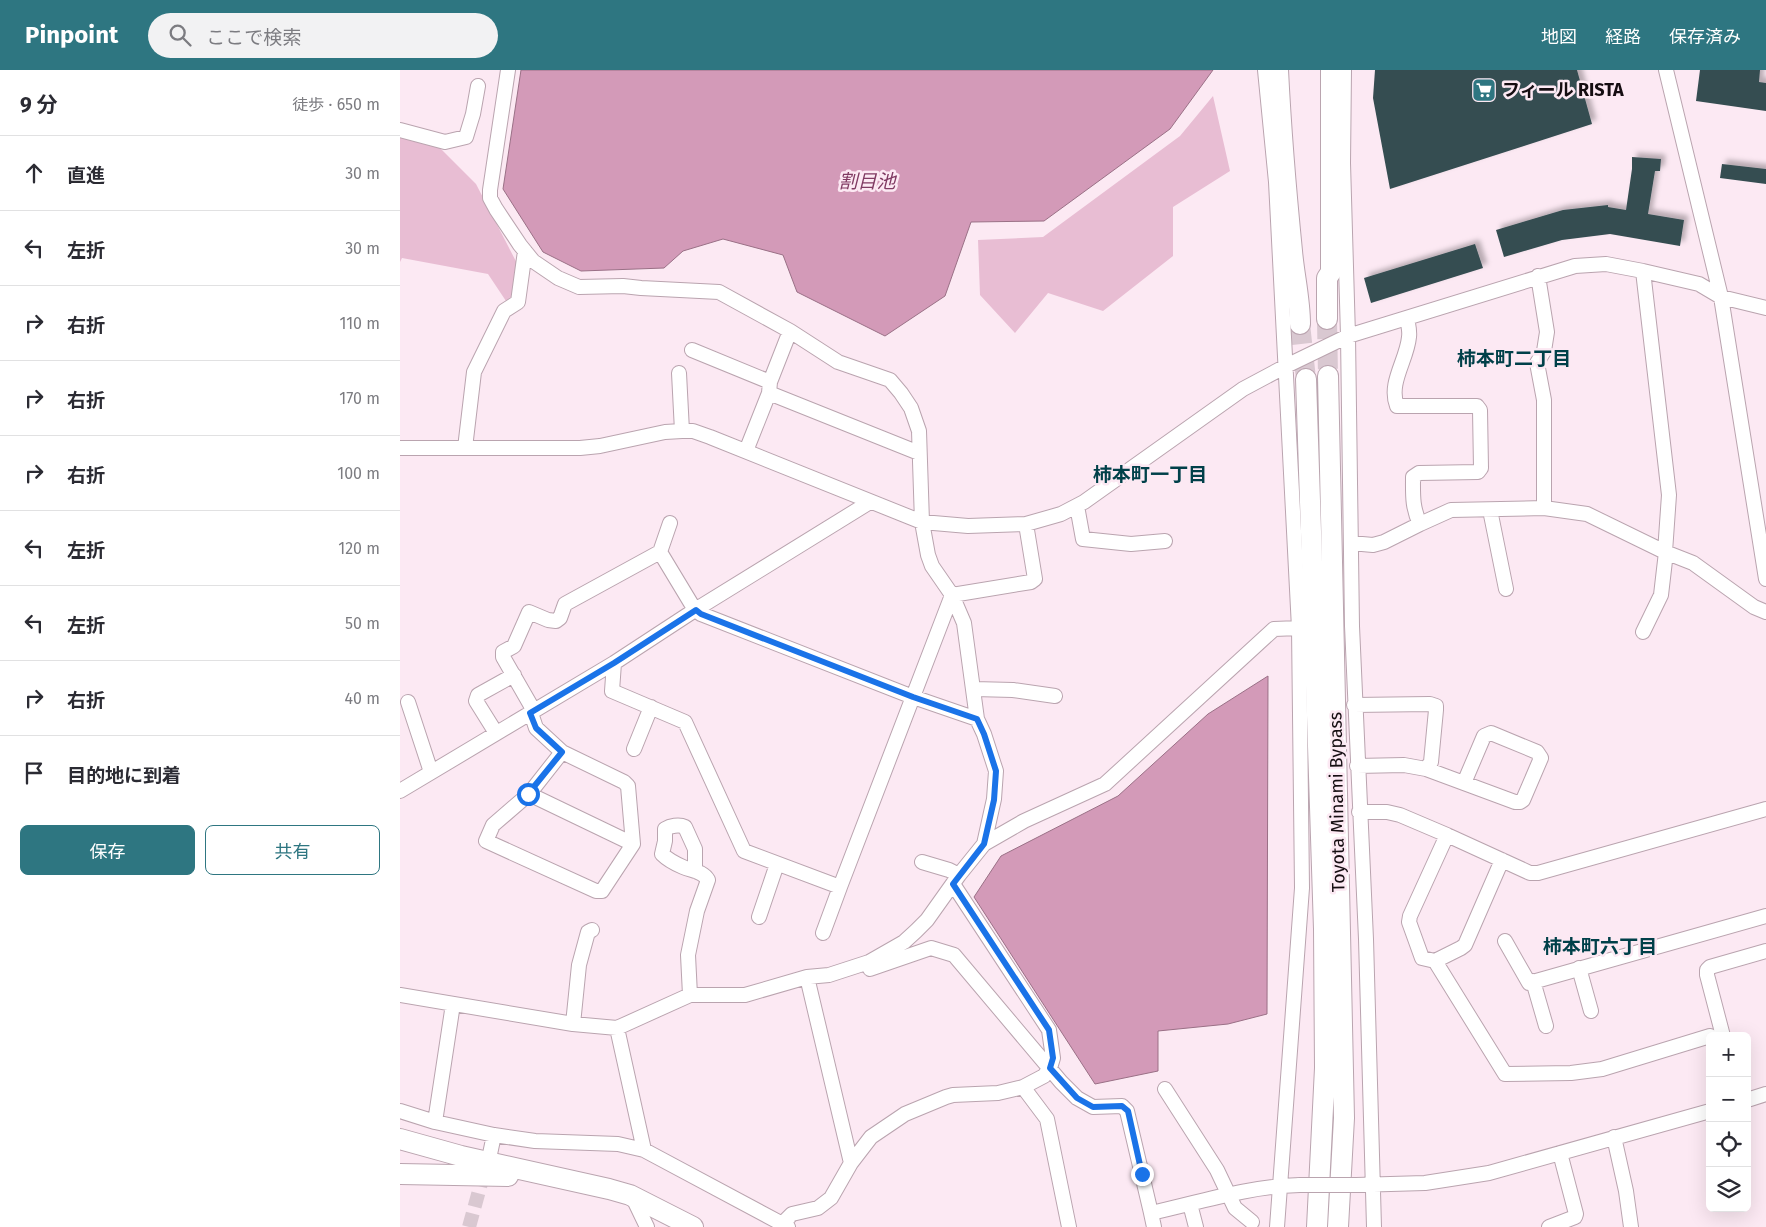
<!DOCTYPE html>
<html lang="ja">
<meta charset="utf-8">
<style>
:root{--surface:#fff;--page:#f2f2f3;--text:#2b2b33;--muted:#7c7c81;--line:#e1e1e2;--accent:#2e7681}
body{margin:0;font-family:"Fira Sans","Noto Sans JP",sans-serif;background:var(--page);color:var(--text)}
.controls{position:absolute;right:15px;bottom:15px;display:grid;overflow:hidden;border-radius:8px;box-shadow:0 5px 20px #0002}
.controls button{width:45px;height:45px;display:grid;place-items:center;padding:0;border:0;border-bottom:1px solid var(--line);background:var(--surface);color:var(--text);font:25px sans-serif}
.stop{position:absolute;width:15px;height:15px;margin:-11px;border:4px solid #1a73e8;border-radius:50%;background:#fff}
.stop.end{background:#1a73e8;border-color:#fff;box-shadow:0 1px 5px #0008}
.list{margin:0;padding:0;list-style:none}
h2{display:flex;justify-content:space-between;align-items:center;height:65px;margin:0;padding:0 20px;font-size:21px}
h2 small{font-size:16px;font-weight:400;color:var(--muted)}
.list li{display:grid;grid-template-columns:32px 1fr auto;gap:15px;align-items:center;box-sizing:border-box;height:75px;padding:0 20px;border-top:1px solid var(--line)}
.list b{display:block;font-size:19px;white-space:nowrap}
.list em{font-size:16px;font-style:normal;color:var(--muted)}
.actions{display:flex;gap:10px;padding:15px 20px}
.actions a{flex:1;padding:11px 0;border:1px solid var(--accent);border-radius:8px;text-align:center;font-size:18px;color:var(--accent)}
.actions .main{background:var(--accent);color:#fff}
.icon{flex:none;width:28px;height:28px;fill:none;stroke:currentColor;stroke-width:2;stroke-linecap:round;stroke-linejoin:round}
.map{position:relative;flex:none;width:1366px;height:1157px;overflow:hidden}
header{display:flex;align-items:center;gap:30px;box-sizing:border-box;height:70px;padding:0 25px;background:var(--accent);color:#fff}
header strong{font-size:24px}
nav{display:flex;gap:28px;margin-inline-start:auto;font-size:18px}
.search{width:350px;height:45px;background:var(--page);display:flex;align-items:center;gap:12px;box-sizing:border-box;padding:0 18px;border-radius:28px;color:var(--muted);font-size:19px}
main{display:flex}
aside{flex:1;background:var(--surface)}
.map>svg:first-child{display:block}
</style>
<header>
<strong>Pinpoint</strong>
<div class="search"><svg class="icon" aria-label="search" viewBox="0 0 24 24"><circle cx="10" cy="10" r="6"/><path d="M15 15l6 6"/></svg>ここで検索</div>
<nav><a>地図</a><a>経路</a><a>保存済み</a></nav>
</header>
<main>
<aside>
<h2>9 分<small>徒歩 · 650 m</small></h2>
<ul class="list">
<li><svg class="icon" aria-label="ahead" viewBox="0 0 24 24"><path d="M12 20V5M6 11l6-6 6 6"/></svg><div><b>直進</b></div><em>30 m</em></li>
<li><svg class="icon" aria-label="left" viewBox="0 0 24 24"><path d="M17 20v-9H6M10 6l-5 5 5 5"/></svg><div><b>左折</b></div><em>30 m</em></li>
<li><svg class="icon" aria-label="right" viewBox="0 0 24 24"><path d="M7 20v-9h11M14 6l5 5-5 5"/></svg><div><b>右折</b></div><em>110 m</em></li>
<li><svg class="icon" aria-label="right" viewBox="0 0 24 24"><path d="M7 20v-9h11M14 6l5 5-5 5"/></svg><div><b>右折</b></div><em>170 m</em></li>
<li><svg class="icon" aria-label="right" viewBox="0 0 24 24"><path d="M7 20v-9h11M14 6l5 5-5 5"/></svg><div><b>右折</b></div><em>100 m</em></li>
<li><svg class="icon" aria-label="left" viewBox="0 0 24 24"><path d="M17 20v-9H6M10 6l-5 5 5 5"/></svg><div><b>左折</b></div><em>120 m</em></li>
<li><svg class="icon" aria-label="left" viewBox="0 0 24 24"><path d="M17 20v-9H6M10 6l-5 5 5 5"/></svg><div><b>左折</b></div><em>50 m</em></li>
<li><svg class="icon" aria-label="right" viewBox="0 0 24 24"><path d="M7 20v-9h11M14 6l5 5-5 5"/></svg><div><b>右折</b></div><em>40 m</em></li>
<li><svg class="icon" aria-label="arrive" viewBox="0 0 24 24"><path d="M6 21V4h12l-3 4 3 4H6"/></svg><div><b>目的地に到着</b></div></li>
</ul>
<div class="actions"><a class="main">保存</a><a>共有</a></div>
</aside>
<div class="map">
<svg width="1366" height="1157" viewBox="0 0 1366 1157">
<defs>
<filter id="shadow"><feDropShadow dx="4.5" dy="-4.5" stdDeviation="2.5" flood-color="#0004"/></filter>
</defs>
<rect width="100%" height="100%" fill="#fce9f3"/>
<path fill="#e8bdd3" d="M813,26l17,75 -57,36v49l-70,55 -55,-18 -33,40 -35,-38 -2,-55 65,-3 137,-101z
M0,66l40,12 36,36 46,89 -14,31 -20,-30 -86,-16 -2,4z"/>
<path fill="#d39ab8" stroke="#9a7086" d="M121,0h692l-43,59 -126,92 -73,1 -26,74 -60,40 -88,-44 -14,-37 -60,-16 -40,12 -19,17 -83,3 -38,-19 -40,-63z
M868,606l-1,338 -39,10 -70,7v40l-63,13 -121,-187 27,-41 117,-60 90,-82z"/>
<path fill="#354d51" filter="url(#shadow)" d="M975,0h202l15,54 -202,65 -17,-91z
M1300,0h60l-1,12 7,1v28l-70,-10z
M1232,87l29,2 -1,12h-5l-7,43 36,6 -4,26 -70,-12 -48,6 -58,17 -8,-27 67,-20 45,-5v2l18,3 6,-41z
M1322,94l44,5v15l-46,-6z
M1075,174l8,24 -112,35 -7,-25z"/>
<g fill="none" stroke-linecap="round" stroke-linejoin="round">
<path stroke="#d9c8d1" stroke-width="14" stroke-dasharray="14 7" stroke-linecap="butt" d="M69,1157l16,-58"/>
<path stroke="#d9c8d1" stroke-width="20" stroke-dasharray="20 10" stroke-linecap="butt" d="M927,249l1,57
M900,254l6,55"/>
<g stroke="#baa4af" stroke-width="16">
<path id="minor" d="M108,0l-18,120v8l6,11 24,36 13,16 25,17 21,9 44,-1 18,2 78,4 71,39 48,31 52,18 11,13 10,15 8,23 3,91 6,33 4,11 20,29 12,28 13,96 7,15 12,37 -2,28 -10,45
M865,0l11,112 23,446 3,260 -25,339
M944,0l-1,93 5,173 4,290 14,313 8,288
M1266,0l55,227 45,282
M0,60l45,12 21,-5 7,-23 5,-28
M1243,201l26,224 -4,57
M1138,206l9,56 -3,19 -7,12 7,37v108
M1007,248c1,6 3,13 2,19 -2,23 -21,46 -12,69h80l3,4 1,58 -3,4 -59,1 -6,4c0,18 -1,30 7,47
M292,280l78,32
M279,303l3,58
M369,323l150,60
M0,378h180l20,-2 65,-14 17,-1h11l17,6 212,85 46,4 58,-2 35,-10 23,-12 159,-113 43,-23 62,-30 227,-70 31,-2 37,7 56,13 22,13 45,11
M65,378l9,-76 30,-61 14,-9 7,-51
M346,381l23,-58 1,-11 20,-51
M677,436l6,33 48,5 34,-3
M1090,440l16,79
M951,473l22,2 11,-3 36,-18 31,-14 93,-2 43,6 78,38 28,11 61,44 12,5
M260,482l35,58 6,4 212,83 64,22
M1243,562l18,-37 5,-43
M214,593l-2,28 73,31 59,129 96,36 112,-292 79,-13 4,-3 -9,-55
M574,619l39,1 42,6
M8,632l23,70
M954,635l76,-1 6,2v4l-5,52 -5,7 -22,-4 -47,1
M134,641l-31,-54v-5l11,-6 15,-34 19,8 8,1 4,-3 5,-14 95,-52 10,-29
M131,643l5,15 26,24 62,30 4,4 5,58 -31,47h-6l-110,-50 7,-16 36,-31 33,-42
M96,663l-20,-32 2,-6 36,-20
M234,679l17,-42
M1026,699l89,33h5l3,-2 18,-42 -4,-6 -46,-19 -7,3 -20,47
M0,721l214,-128 81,-53 175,-108
M129,724l104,50
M959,742h28l13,3 47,20
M1102,790l-37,85 -4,3 -26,13 -13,-3 -13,-36 1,-6 37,-81 83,38h8l228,-64
M522,792l27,8 10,5
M359,847l18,-53
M423,863l17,-46
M1105,871l24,42 237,-67
M1035,891l70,113 66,-1 31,-4 108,-33
M1179,898l12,43
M470,899l61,-21 23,7 107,127 16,16 16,9 29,-1 5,5 24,102c49,-11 99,-27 149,-28
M407,907l44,186
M1133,911l13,45
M0,925l173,29 44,4 73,-33h55l62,-18 22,-2 40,-13 35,-20 12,-11 11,-11 32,-45 25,-31 40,-23 81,-37 169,-155 25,-1
M290,925l-2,-40 9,-44 11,-31c-5,-9 -16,-9 -25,-13 -7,-3 -16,-8 -21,-13l3,-13v-12c5,-3 14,-5 20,-2l10,22v22
M173,954l6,-59 9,-33 4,-2
M217,958l27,122
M1323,966l-16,-61v-5l3,-3 56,-16
M623,1017l24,32 22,108
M765,1019l52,81 18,38 17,14
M1347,1030l19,-6
M0,1041l35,11 59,13 41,6 83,3 26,6 144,77
M35,1052l18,-118
M1214,1067l12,54 5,36
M90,1084l4,-19
M956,1115l69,-2 64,-10 221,-62
M230,1125l5,7 12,25
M790,1134l6,23
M751,1143l3,14
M383,1153l9,-9 26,-6 13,-10 20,-35 20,-26 34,-23 41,-17 7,-2 45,-2 25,-6 21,-11 6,-8 3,-10 -4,-28 -96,-146
M1149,1157l26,-10 1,-3 -16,-61"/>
</g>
<g stroke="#baa4af" stroke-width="22">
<path id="highway" d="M878,0c3,61 8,121 14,181 2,24 8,48 8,73
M927,249v-41l4,-6v-202
M928,306l16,742 -6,109
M906,309l18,550 1,139 -8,159
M0,1069l61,17 148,33 21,6 63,32
M0,1104l108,2"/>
</g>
<use href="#minor" stroke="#fff" stroke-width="14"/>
<use href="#highway" stroke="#fff" stroke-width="20"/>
<g stroke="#baa4af" stroke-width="16" stroke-linecap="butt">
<path id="minor-bridge" d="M900,1115h56"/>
</g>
<use href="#minor-bridge" stroke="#fff" stroke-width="14"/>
</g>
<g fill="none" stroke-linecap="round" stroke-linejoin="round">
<path stroke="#1a73e8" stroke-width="6" d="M128,724l34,-42 -26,-24 -6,-15 84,-50 82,-53 5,4 212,83 64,22 7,15 12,37 -2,29 -10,44 -31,40 96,146 4,28 -3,10 27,30 16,9 29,-1 6,5 14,63"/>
</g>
<defs>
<g id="supermarket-square" transform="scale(1.25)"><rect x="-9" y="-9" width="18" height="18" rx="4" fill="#2e7681" stroke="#fce9f3"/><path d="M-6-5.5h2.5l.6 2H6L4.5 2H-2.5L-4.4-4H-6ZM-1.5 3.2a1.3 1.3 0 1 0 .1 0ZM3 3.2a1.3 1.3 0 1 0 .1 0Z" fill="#fff"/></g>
</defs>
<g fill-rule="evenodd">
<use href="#supermarket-square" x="1084" y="20"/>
</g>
<g text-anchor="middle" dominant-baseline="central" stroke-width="5" stroke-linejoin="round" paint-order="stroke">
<g font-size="18" font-weight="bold" fill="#150d11" stroke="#fce9f3" text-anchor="start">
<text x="1102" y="20">フィール RISTA</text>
</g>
<g font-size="18" fill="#150d11" stroke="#fce9f3">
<text transform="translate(937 732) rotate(-91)">Toyota Minami Bypass</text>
</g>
<g font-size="19" font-style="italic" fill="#803b63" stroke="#fce9f3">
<text x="467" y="111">割目池</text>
</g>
<g font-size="19" font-weight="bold" fill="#004049" stroke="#fce9f3">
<text x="1114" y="288">柿本町二丁目</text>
<text x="750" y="404">柿本町一丁目</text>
<text x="1200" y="876">柿本町六丁目</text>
</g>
</g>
</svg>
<div class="controls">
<button>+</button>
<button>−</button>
<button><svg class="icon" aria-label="locate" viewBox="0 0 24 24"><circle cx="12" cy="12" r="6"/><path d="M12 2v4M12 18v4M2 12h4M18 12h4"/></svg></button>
<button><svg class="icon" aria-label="layers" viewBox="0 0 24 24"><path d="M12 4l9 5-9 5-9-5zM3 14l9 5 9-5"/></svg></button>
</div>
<div class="stop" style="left:128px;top:724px"></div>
<div class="stop end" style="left:742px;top:1104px"></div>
</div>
</main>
